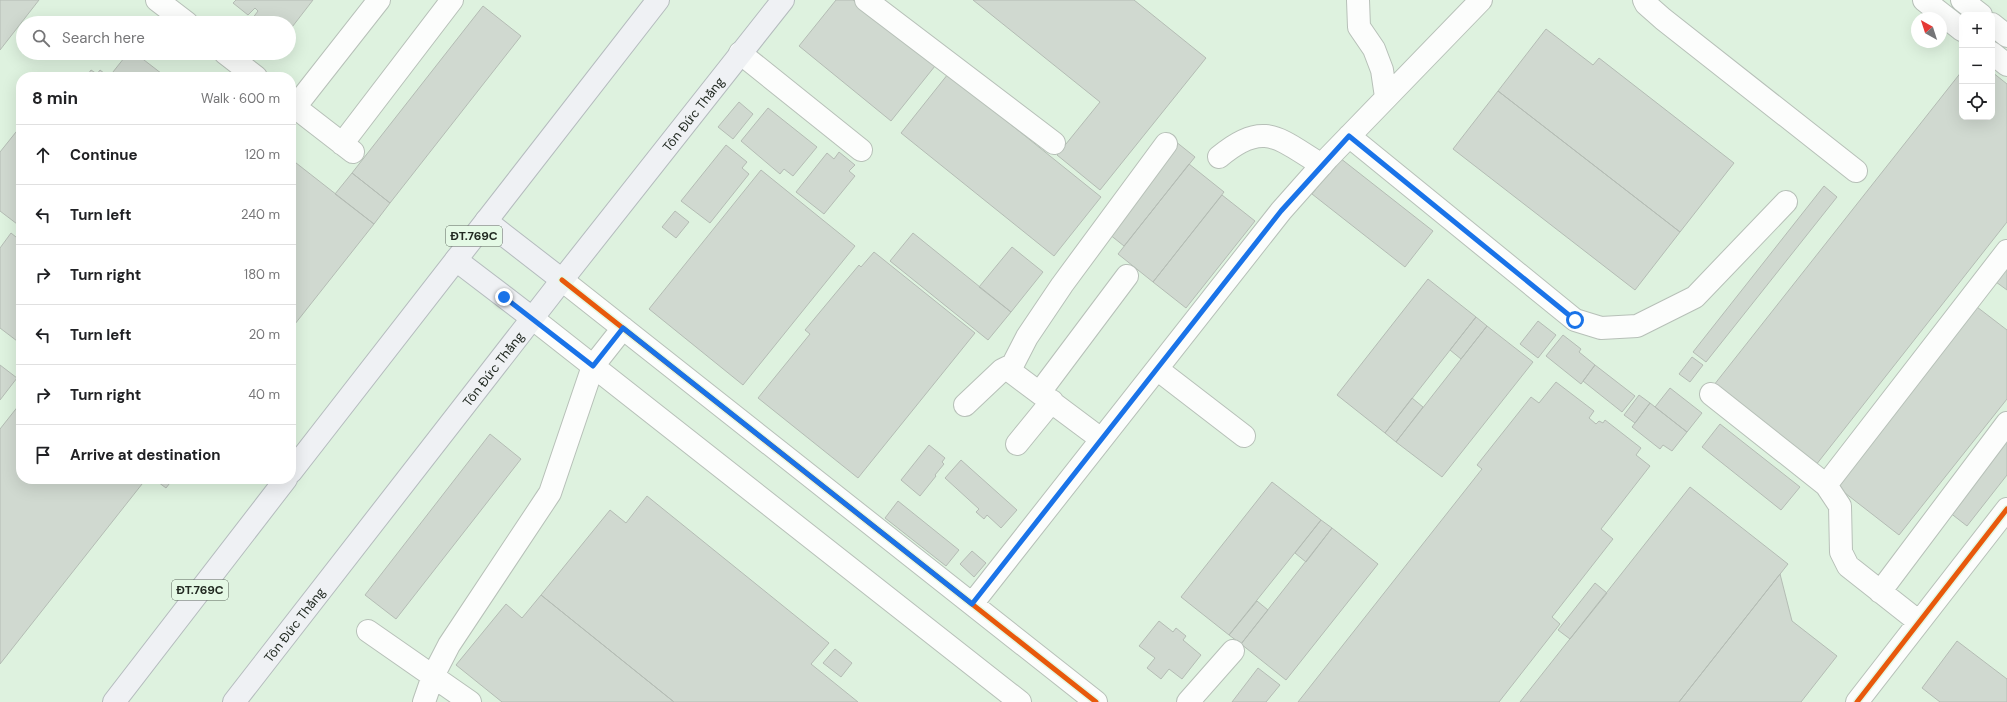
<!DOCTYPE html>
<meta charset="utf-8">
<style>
:root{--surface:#fff;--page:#f6f6f6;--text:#202124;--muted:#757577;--line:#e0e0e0}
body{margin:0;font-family:"DM Sans",sans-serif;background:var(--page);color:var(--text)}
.controls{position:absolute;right:12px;top:12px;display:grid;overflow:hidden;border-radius:8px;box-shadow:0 4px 16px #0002}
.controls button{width:36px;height:36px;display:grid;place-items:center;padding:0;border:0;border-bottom:1px solid var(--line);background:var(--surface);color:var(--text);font:20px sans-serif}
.compass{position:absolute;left:1911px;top:12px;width:36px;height:36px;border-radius:50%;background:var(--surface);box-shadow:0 4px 16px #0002;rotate:321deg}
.stop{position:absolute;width:12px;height:12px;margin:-9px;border:3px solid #1a73e8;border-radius:50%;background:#fff}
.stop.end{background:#1a73e8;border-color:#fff;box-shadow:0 1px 4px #0008}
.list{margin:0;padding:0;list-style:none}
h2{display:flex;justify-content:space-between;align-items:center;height:52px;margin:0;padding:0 16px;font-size:17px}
h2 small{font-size:13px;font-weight:400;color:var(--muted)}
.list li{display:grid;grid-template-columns:26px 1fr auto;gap:12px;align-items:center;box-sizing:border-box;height:60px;padding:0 16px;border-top:1px solid var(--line)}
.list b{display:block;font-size:15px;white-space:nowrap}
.list em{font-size:13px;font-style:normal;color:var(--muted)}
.icon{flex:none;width:22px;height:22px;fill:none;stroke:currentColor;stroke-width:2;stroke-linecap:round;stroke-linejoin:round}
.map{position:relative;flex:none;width:2007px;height:702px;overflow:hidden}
.search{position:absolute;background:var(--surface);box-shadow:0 4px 16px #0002;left:16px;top:16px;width:280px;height:44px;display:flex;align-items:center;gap:10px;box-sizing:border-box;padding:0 14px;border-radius:22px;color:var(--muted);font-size:15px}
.panel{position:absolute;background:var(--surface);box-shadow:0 4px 16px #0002;left:16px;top:72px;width:280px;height:412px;border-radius:16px}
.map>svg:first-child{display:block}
</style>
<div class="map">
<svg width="2007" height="702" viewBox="0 0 2007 702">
<rect width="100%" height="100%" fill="#e9f4e9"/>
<path fill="#def2df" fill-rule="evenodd" d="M0,0h2007v702h-2007zM1962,15h30v102h-30zM1917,18h24v24h-24zM23,23h266v30h-266zM21,77h270v402h-270z"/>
<path fill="#d0d9d0" stroke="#b4bcb4" d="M0,0h39l-39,50z
M236,0h77l-24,31v-8h-40l9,-12 -3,-3 -7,7 -15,-12z
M836,0h17l82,66 -44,55 -92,-75z
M973,0h161l72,58 -106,132 -43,-35 43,-53z
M483,6l38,30 -131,167 -38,-30z
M1546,29l47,36 6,-7 135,105 -54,69 -182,-141z
M128,53h7l31,24h-57z
M91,70l6,4 3,-4 9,7h-23z
M1962,71v46h30v-45l15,12v138l-195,248 -102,-80z
M948,74l153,123 -47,59 -153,-123z
M1498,91l182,141 -45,58 -182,-141z
M739,102l14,12 -20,25 -15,-12z
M768,108l49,39 -24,29 -9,-7 -4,5 -39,-33z
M20,127l1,2v98l-21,-16v-59z
M1175,141l20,16 -71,89 -20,-16z
M726,145l21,17 -5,6 7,6 -39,49 -29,-22z
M839,152l16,13 -6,6 6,5 -31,38 -28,-22 31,-39 7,6z
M1340,158l93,73 -28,36 -93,-73z
M291,159l83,65 -83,105z
M1189,164l35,28 -71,90 -35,-28z
M761,170l94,76 -112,139 -94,-76z
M352,173l38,30 -16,21 -39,-30z
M1824,186l13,11 -131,165 -13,-10z
M1222,195l33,26 -69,87 -33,-26z
M675,211l14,11 -13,16 -14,-11z
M11,233l10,8v103l-21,-16v-80z
M913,233l98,79 -23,28 -98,-79z
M1012,247l31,25 -32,40 -32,-25z
M874,252l101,81 -117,145 -100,-80 52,-64 -5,-4 54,-65 2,2z
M2007,267v23l-11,-8z
M1428,279l48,38 -91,116 -48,-38z
M1977,307l30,23v69l-108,136 -63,-49z
M1476,317l11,9 -26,33 -11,-9z
M1538,321l18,14 -18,23 -18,-14z
M1487,326l46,36 -91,115 -46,-35z
M1563,335l18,14 -2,3 16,13 -14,19 -35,-28z
M1692,357l11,8 -13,17 -11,-8z
M0,365l17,13 -17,22z
M1595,365l40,31 -13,16 -39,-31z
M1556,382l38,29 -5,7 7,6 3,-3 4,2 2,-3 36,28 -5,7 14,11 -49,63 12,10 -61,78 8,7 -61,78h-201l184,-233 -5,-4 54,-68 8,6z
M1670,388l32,25 -15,19 -32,-25z
M1639,395l11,8 -15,20 -11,-8z
M1412,398l11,9 -27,35 -11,-9z
M1650,403l37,29 -15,19 -9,-6 -3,4 -28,-22z
M19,405l2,1v73h125l-146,185v-235z
M1720,424l80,63 -19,23 -79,-63z
M490,434l31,25 -125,160 -31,-24z
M2007,439v36l-40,51 -18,-14z
M929,445l16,13 -3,4 2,2 -9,11 1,1 -16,20 -19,-16z
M961,460l56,50 -16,18 -14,-13 -3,4 -8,-7 3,-3 -34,-31z
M154,479h19l-7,9z
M1272,482l49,38 -92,115 -48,-38z
M1690,487l98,77 -109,138h-159z
M647,496l182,147 -18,21 47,38h-184l-133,-107 69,-85 16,13z
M898,501l61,49 -13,16 -61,-48z
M1321,520l11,8 -26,34 -11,-9z
M1332,528l46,36 -92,116 -45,-36z
M972,551l14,12 -12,14 -14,-13z
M1780,574l12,47 45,35 -36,46h-122z
M1595,583l12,10 -37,46 -12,-9z
M541,595l133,107h-172l-46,-37 50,-61 16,14z
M1257,601l11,9 -27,34 -12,-9z
M1159,621l14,11 3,-4 10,8 -3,4 18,15 -19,24 -13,-10 -8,10 -14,-11 8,-10 -16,-12z
M1957,641l50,38v23h-67l-18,-14z
M835,649l17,14 -11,14 -18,-14z
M1258,668l22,17 -14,17h-34z"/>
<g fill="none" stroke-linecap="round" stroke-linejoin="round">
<g stroke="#b7c0b8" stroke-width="24">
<path id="minor" d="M157,0l30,23
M866,0l188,143
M1358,0l1,27 15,22 8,21 4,27
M1644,0l2,4 17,15 193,152
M1924,0l38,30
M1962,0l19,15
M1992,24l15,12
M225,53l31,24
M740,53l121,97
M1992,53l15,12
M291,104l62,48
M295,107l84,-107
M1349,136l226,184 26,8 36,-2 58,-29 91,-95
M342,144l110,-144
M1219,157c45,-38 60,-18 103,8
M562,280l534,422
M532,318l488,384
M1157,369l87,67
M1010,370l17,-33 35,-52 104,-141
M1040,392l87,-116
M1711,394l115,91 14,21 1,46 7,14 71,56
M965,405l37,-35 4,-2 95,71
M1017,444l35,-43
M1826,485l181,-234
M1880,592l127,-169
M972,604l309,-393 47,-53 153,-158
M368,631l102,71
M424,702l9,-26 16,-31 101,-152 43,-127 30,-38
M1188,702l45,-51
M1857,702l150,-193"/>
</g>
<g stroke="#b4bbbd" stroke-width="24">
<g id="major">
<path d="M486,221l76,59"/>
<path d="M456,260l76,58"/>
<path d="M291,472l367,-472"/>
<path d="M114,702l172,-223"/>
<path id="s1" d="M234,702l328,-422 221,-280"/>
</g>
</g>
<use href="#minor" stroke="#fcfdfc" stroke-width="22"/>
<use href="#major" stroke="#eff1f4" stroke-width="22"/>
<g stroke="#e4f9e5" stroke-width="8">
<path id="cycleway" d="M562,280l534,422
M1857,702l150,-193"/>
</g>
<use href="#cycleway" stroke="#e8590c" stroke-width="5"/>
</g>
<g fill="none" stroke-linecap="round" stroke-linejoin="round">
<path stroke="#1a73e8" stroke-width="5" d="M504,297l89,69 30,-38 349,276 309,-393 68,-75 226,184"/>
</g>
<g text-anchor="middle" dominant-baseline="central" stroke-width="3" stroke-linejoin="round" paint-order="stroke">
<g fill="#e4f9e5" stroke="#5c675c" stroke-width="1">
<rect x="446" y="226" width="56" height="20" rx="3"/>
<rect x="172" y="580" width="56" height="20" rx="3"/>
</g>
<g font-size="12" font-weight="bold" fill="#212921">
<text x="474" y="236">ĐT.769C</text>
<text x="200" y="590">ĐT.769C</text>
</g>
<g font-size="13" fill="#212921" stroke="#e4f9e5">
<text stroke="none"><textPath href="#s1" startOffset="746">Tôn Đức Thắng</textPath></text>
<text stroke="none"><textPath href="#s1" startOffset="422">Tôn Đức Thắng</textPath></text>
<text stroke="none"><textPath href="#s1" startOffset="98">Tôn Đức Thắng</textPath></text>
</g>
</g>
</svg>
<div class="controls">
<button>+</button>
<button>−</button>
<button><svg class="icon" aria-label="locate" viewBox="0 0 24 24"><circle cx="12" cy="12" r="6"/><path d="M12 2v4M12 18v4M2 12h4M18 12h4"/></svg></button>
</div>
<svg class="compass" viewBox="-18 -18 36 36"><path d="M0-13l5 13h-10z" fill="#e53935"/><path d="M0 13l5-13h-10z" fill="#757577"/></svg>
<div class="stop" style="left:1575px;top:320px"></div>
<div class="stop end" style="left:504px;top:297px"></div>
<div class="search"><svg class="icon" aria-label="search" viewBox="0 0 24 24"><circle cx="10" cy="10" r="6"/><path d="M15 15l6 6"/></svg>Search here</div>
<section class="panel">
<h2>8 min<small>Walk · 600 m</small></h2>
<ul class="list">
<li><svg class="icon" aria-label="ahead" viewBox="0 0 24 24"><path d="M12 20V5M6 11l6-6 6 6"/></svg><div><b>Continue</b></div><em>120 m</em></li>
<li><svg class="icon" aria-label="left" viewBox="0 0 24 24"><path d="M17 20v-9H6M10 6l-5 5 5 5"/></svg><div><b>Turn left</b></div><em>240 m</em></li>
<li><svg class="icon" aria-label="right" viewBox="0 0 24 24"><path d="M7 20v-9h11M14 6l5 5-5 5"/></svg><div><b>Turn right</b></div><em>180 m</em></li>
<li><svg class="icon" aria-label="left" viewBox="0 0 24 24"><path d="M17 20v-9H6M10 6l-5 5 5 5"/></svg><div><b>Turn left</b></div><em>20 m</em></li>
<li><svg class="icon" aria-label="right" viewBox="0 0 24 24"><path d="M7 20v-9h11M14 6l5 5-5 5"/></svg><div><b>Turn right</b></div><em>40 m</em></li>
<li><svg class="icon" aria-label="arrive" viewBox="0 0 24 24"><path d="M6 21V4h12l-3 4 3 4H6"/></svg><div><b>Arrive at destination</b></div></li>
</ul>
</section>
</div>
